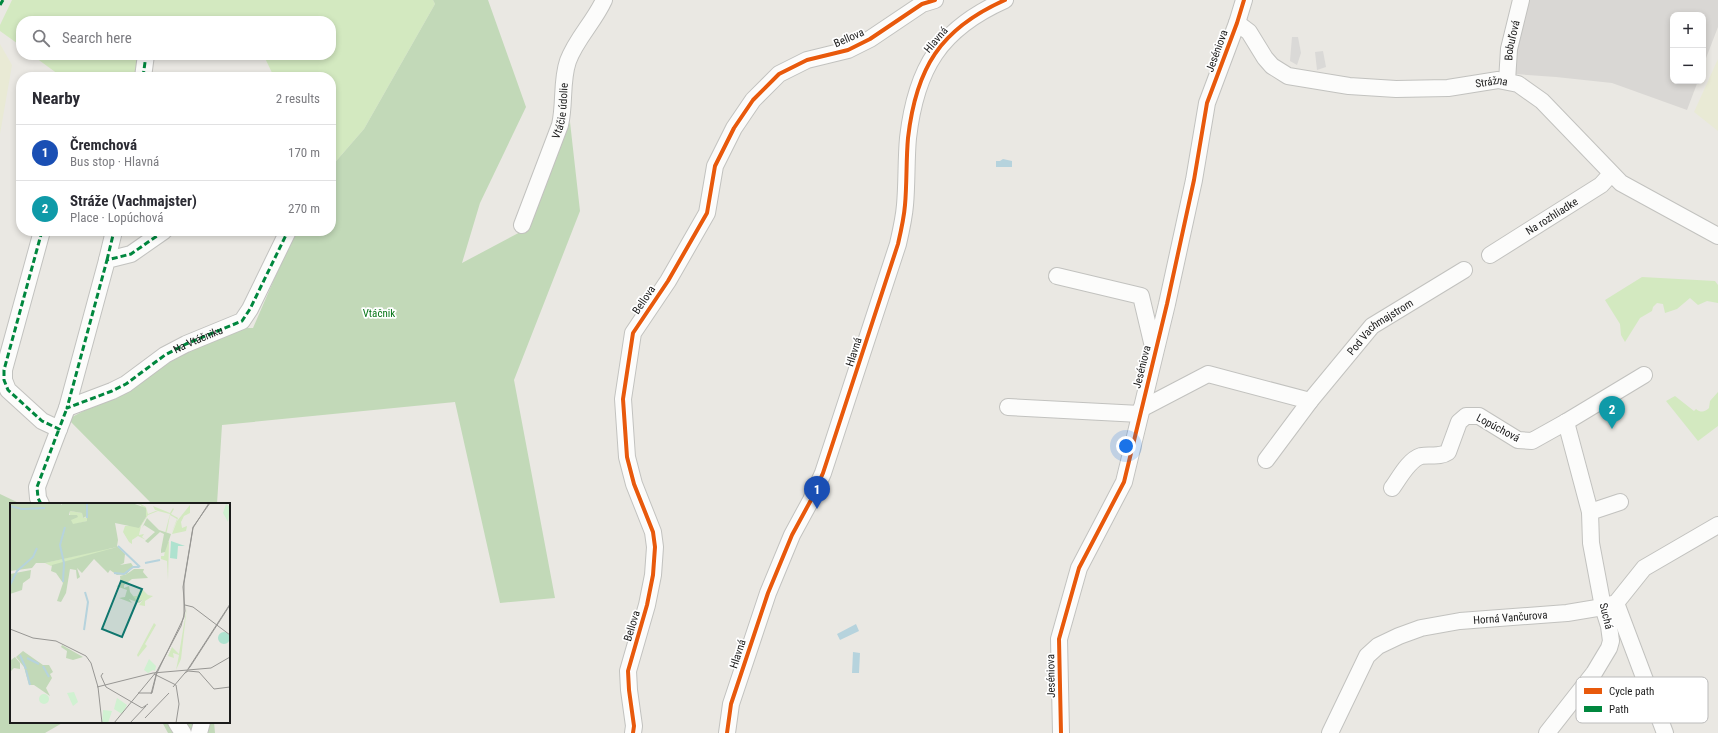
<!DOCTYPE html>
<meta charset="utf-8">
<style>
:root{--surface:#fff;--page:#f2f2f3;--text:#2b2b33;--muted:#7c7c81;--line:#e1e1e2;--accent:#636361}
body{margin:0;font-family:"Roboto Condensed",sans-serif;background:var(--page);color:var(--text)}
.controls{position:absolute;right:12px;top:12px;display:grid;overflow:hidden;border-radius:8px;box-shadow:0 2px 6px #0003}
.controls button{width:36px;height:36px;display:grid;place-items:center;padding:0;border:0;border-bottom:1px solid var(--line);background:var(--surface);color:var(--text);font:20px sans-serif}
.you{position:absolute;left:1126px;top:446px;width:14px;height:14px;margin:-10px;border:3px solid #fff;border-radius:50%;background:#1a73e8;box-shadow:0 0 0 6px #1a73e833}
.badge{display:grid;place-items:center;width:26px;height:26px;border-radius:50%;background:var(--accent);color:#fff;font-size:13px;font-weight:700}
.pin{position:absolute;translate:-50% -33px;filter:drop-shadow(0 1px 2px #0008)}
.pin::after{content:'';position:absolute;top:21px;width:14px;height:12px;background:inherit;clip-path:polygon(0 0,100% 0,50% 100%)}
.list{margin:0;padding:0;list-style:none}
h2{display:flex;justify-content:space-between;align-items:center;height:52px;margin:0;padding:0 16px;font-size:17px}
h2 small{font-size:13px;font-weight:400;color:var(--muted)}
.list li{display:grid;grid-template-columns:26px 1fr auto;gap:12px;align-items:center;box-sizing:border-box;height:56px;padding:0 16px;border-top:1px solid var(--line)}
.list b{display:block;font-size:15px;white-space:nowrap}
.list p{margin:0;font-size:13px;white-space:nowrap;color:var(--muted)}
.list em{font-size:13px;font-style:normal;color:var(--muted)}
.icon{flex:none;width:22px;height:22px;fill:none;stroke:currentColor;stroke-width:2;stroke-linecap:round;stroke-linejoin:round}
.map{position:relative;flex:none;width:1718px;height:733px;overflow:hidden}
.search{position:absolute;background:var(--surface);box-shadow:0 2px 6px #0003;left:16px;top:16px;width:320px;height:44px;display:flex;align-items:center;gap:10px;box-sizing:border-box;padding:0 14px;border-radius:16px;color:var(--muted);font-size:15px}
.panel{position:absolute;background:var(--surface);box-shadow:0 2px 6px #0003;left:16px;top:72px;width:320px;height:164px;border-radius:16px}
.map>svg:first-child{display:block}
</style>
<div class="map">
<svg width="1718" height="733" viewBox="0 0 1718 733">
<rect width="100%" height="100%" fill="#eae8e3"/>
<path fill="#d9d7d4" d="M1516,0h202v27l-15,39v-51h-30v66h25l-11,29 -75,-27 -56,-6 -55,-4z"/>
<path fill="#e9ead5" d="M0,44l12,21 -12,69z
M1718,59v72l-24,-19z"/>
<path fill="#d3e9c0" d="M12,0h421l2,4 -71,125 -33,38v-90h-57l-10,-21 -6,-1h73v-34h-310v25l-21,-15v-6z
M32,55h111l-4,22h-77z
M1642,277l73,4 3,4v18l-11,-2 -9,4 -8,-7 -13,11 -12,4 -2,-9 -6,-1 -4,4 -1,4 -12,7 -15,24 -4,-7 -1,-11 -15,-24z
M1718,392v34l-20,15 -32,-40 9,-5 19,15 2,-2c5,4 9,3 13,-1l1,-7z"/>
<path fill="#c2d9b8" d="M433,0h55l38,107 -46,96 -18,60 64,-34 44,-107 10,89 -66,169 41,218 -55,5 -45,-201 -233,23 -5,79h-65l-84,-85 47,-24 54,-37 58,-30h26l42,-97h36v-64l33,-38 71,-125z
M0,494l21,10h-10v218h53l-19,11h-45z
M162,722h52l1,11h-47z"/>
<path fill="#dad9d7" d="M1292,37h6l3,16 -4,12 -7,-4z
M1323,51l3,16 -9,3 -2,-18z"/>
<path fill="#b6d3dd" d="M1003,159l9,2v6h-16v-6h4z
M856,624l3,7 -19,9 -3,-6z
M853,652l7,1 -1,20h-7z"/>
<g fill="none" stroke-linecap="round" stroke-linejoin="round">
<g stroke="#c2c2bf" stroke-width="18">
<g id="minor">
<path id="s1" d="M1237,23l12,9 16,26 7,8 16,10 61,10 47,3 52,-1 50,-8 20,4 24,17 79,82 97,53"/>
<path d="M143,77l3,-22"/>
<path id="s2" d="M1507,81l2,-32 12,-49"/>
<path id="s3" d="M522,225l38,-100c5,-21 1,-44 8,-64 8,-22 26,-39 36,-61"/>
<path d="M42,231l-38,139v10l4,10 34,31 17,8 8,-21"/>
<path id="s4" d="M164,231l-33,23 -24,6 -40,148 45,-17 14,-7 39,-29 21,-11 56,-23 8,-12 38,-78"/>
<path id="s5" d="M1490,255l111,-70 10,-11"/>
<path d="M107,260l7,-29"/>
<path d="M1057,276l84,20 13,55"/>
<path d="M1008,407l132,7"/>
<path id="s6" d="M1141,409l67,-35 102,27 62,-75 92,-56"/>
<path d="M1566,422l24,90"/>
<path d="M1266,460l44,-59"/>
<path d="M1392,488c7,-9 16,-28 29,-32 10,-2 18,2 27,-4l11,-30 7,-6h13l39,24 14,1 34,-19 78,-47"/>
<path d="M41,504l-3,-6 -1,-11 22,-58"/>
<path d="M1616,603l49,130"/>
<path d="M176,722l7,11"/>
<path d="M199,733l3,-11"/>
<path d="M633,733l1,-7 -5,-36 -1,-19 19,-66 6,-30 2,-28 -2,-15 -19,-48 -7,-27 -4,-58 10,-66 35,-52 39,-68 8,-47 19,-38 19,-28 26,-26 28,-14 41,-10 22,-11 52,-35 13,-4"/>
<path d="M727,733l4,-29 37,-111 24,-58 19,-35 12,-27 75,-229c3,-13 6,-26 7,-39 2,-22 1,-45 3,-67 8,-70 32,-109 97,-138"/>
<path d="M1061,733l-2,-94 20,-71 45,-86 43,-178 27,-124 13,-77 30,-80 7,-23"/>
<path id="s7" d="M1330,733l37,-77 11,-10 21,-10 22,-8 39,-7 107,-8 36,-6 13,-4 28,-35 74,-43"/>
<path d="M1547,733l47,-60 15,-25 2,-7 -2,-15 -6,-19 -12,-64 -1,-31 30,-10"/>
</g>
</g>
<use href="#minor" stroke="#fcfcfb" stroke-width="16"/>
<path stroke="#00873e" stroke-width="3" stroke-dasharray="6 3" stroke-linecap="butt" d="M0,5l3,-5
M143,77l3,-22
M42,231l-38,139v10l4,10 34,31 17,8 8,-21
M164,231l-33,23 -24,6 -40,148 45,-17 14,-7 39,-29 21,-11 56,-23 8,-12 38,-78
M107,260l7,-29
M41,504l-3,-6 -1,-11 22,-58"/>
<g stroke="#fff" stroke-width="6">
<path id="cycleway" d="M633,733l1,-7 -5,-36 -1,-19 19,-66 6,-30 2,-28 -2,-15 -19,-48 -7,-27 -4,-58 10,-66 35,-52 39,-68 8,-47 19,-38 19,-28 26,-26 28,-14 41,-10 22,-11 52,-35 13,-4
M727,733l4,-29 37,-111 24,-58 19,-35 12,-27 75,-229c3,-13 6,-26 7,-39 2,-22 1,-45 3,-67 8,-70 32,-109 97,-138
M1061,733l-2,-94 20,-71 45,-86 43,-178 27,-124 13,-77 30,-80 7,-23"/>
</g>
<use href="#cycleway" stroke="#e8590c" stroke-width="4"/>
</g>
<g text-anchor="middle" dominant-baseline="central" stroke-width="3.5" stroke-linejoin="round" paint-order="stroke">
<g font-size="11" fill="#1b1b1b" stroke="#fff">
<text transform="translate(849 38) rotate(-23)">Bellova</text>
<text transform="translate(936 40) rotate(-50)">Hlavná</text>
<text stroke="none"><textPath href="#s2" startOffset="41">Bobuľová</textPath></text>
<text transform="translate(1217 51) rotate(-70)">Jeséniova</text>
<text stroke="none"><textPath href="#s1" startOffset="280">Strážna</textPath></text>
<text stroke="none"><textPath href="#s3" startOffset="121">Vtáčie údolie</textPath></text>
<text stroke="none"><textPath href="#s5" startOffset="73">Na rozhliadke</textPath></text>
<text transform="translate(644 300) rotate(-56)">Bellova</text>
<text stroke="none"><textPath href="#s6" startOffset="284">Pod Vachmajstrom</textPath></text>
<text stroke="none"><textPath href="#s4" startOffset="367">Na Vtáčniku</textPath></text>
<text transform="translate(854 352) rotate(-72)">Hlavná</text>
<text transform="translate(1142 367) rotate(-76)">Jeséniova</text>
<text transform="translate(1498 428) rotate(28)">Lopúchová</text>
<text transform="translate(1606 616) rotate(76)">Suchá</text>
<text stroke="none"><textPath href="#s7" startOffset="237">Horná Vančurova</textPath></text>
<text transform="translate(632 626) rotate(-73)">Bellova</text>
<text transform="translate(738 654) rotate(-72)">Hlavná</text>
<text transform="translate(1051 676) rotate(-91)">Jeséniova</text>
</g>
<g font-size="11" fill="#0a771a" stroke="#fff">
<text x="379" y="313">Vtáčnik</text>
</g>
</g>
<g transform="translate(10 503)">
<rect width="220" height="220" fill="#eae8e3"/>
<path d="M122,0l9,1 5,3 2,7 10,-4h-3l-2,-4 17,7 3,-5 1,1 -3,5 7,4 -7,16 6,-15 -7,-4 -3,16 -1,2h-1l5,-19 -12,-3 -10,4 -7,11 -2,9 5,-1 -2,3 4,3 -8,-4 -6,4v4l-3,-2 -6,-10 2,-6h15l6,-9 -5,-12zM180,2v8l-6,3 -3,6 1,6 5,-2 -1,5 -14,3 5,-13zM60,8l12,2 1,5 4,-1v4l-15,4 -2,-5 7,-5h-7zM157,38l2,1 -1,38 -1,-19 -6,-2v-3h3zM107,45l-66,18 -6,-3 60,-14zM131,85l7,7 5,1 -8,5v5l-6,-1 4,-5 -6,1 -4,-5h4zM177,103l-6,53 -5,11 3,-15 -6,-2 1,5 -6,-2 4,-9 7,7zM144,120l2,2 -11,19 2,2 -9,11 -1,-2z" fill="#d3e9c0"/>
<path d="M0,0h50l2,2v-2h70l14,5v9l-7,11 -24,-5 3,17 -1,6 8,8 -1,9 -4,2 11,-2 2,3 -6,8 7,-5h10l-1,3 5,6 -16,1 -8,6v3l5,-2 1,6 7,9 6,-1 -4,3 -10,-4 3,4 -13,-5 6,-1 2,-7 -11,-4 5,-1 -1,-9 7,-2 -10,1 -7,-5 -2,3 -14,-14 -12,14 -5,-5 3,9 -3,2 -1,-9 -6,-1 -4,24 -5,9 -4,-1 6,-18 -7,-10 -5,-2 1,-6 65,-18 -72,16h-9l-4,5 -22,3zM60,8l12,2 1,5 4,-2v5l-14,3 -2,-4 7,-3 -1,-2h-8zM137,15l12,12 12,4 -6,18 -4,1v-3l3,-16 -4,-2 -12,11 -3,-2 10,-9 -11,-7 -2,3zM21,67l-1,8 -7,5 -1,7 -12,4v-20zM52,142l21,12 -10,3 -7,-2 1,-7 -6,-4zM13,148l20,14h6l4,7 -3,2 2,4 -6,10 4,8 -16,-11h-5l-5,-18 -8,-10zM5,154l5,6v6l-6,-1 -4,4 1,-12z" fill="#c2d9b8" fill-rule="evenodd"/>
<path d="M216,1l4,3 -2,15 -5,-9zM139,156l7,7 -1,5 -2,-1 -5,3 -4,-3zM64,189l4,10 -5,4 -6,-13zM29 196a5 5 0 1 1 10 0a5 5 0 1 1-10 0ZM107,195l10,7 -5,9 -8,-5zM93,207l9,1 -4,12h-6z" fill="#d0f1d1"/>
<path d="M161,38l14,5h-7l-1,13 -7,-1zM208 135a6 6 0 1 1 12 0a6 6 0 1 1-12 0Z" fill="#aee2cf"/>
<path fill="none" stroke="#b6d3dd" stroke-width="2" d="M77,0v15M0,3l12,3 23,-1M108,43l22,21M135,60l15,-3M104,70l10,1 9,-7h6M53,79l1,-19 -4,-18 5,-18M0,82l7,-14 16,-14 4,-9M74,127l4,-28 -3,-10M10,152l6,14M17,155l12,6M33,163l6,11M16,167l4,15"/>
<path fill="none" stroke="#979693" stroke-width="1" d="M175,102l8,2 37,28M0,126l23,9 23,3 30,15 5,7 7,24 4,36M178,166l42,-65M93,170l-2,3 5,11 36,21 6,-4M175,170l3,-2 11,1 15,17 16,-2M144,171l22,11 3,19 -3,19M87,184l56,-14 58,-5 19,-11M163,184l17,-20 40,-62M128,190h14l5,-21M141,191l5,-19 28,-58v-34l9,-55 16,-25M135,215l24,-25M104,220l43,-52 24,-45 4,-15 -2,-24 10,-60 17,-24M120,220l16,-17"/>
<path fill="#0f766e" fill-opacity="0.15" stroke="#0f766e" stroke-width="2" d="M111,78l21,8 -20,48 -20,-8z"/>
<rect width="220" height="220" fill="none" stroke="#1b1b1b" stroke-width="2"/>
</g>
<rect x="1576" y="677" width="132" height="46" rx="6" fill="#fff" stroke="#bbb" stroke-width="1"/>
<rect x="1584" y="688" width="18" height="6" fill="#e8590c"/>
<rect x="1584" y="706" width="18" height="6" fill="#00873e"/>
<g font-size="11" fill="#1b1b1b">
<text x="1609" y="695">Cycle path</text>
<text x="1609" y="713">Path</text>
</g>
</svg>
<div class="controls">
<button>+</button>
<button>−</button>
</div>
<div class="you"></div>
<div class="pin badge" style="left:817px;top:509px;background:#1a4fb4">1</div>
<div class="pin badge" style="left:1612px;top:429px;background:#0f9aa8">2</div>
<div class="search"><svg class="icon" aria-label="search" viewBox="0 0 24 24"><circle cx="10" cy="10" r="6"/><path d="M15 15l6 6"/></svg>Search here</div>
<section class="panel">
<h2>Nearby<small>2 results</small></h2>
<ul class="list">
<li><span class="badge" style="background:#1a4fb4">1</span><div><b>Čremchová</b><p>Bus stop · Hlavná</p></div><em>170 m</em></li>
<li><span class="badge" style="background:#0f9aa8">2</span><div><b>Stráže (Vachmajster)</b><p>Place · Lopúchová</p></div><em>270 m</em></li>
</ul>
</section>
</div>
